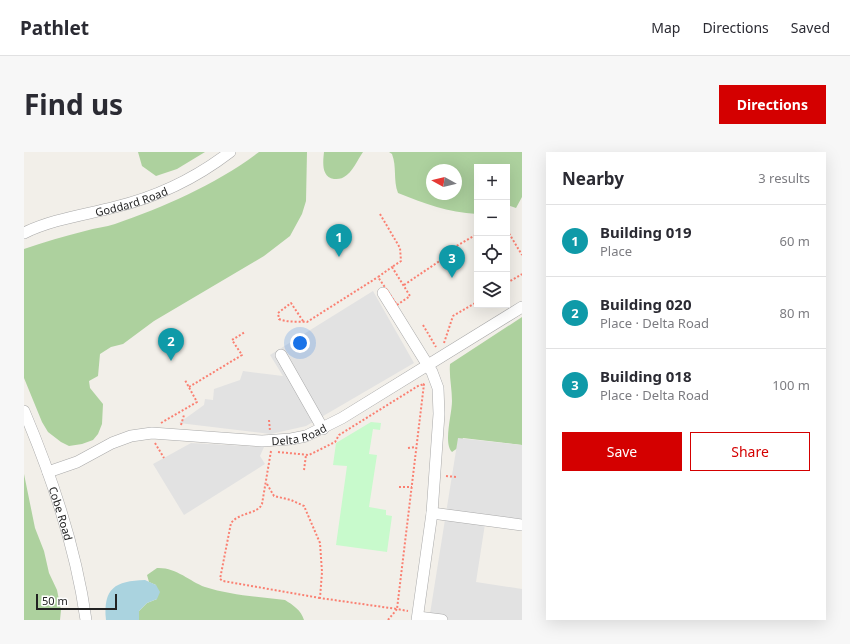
<!DOCTYPE html>
<meta charset="utf-8">
<style>
:root{--surface:#fff;--page:#f7f7f7;--text:#2b2b33;--muted:#7c7c81;--line:#e1e1e2;--accent:#d40000}
body{margin:0;font-family:"Noto Sans",sans-serif;background:var(--page);color:var(--text)}
.controls{position:absolute;right:12px;top:12px;display:grid;overflow:hidden;border-radius:0px;box-shadow:0 4px 16px #0002}
.controls button{width:36px;height:36px;display:grid;place-items:center;padding:0;border:0;border-bottom:1px solid var(--line);background:var(--surface);color:var(--text);font:20px sans-serif}
.compass{position:absolute;left:402px;top:12px;width:36px;height:36px;border-radius:50%;background:var(--surface);box-shadow:0 4px 16px #0002;rotate:278deg}
.scale{position:absolute;left:12px;bottom:10px;width:81px;box-sizing:border-box;padding-left:4px;border:2px solid #222;border-top:0;font-size:11px;line-height:14px;white-space:nowrap;color:#222;-webkit-text-stroke:3px #fff;paint-order:stroke}
.you{position:absolute;left:276px;top:191px;width:14px;height:14px;margin:-10px;border:3px solid #fff;border-radius:50%;background:#1a73e8;box-shadow:0 0 0 6px #1a73e833}
.badge{display:grid;place-items:center;width:26px;height:26px;border-radius:50%;background:var(--accent);color:#fff;font-size:13px;font-weight:700}
.pin{position:absolute;translate:-50% -33px;filter:drop-shadow(0 1px 2px #0008)}
.pin::after{content:'';position:absolute;top:21px;width:14px;height:12px;background:inherit;clip-path:polygon(0 0,100% 0,50% 100%)}
.list{margin:0;padding:0;list-style:none}
h2{display:flex;justify-content:space-between;align-items:center;height:52px;margin:0;padding:0 16px;font-size:17px}
h2 small{font-size:13px;font-weight:400;color:var(--muted)}
.list li{display:grid;grid-template-columns:26px 1fr auto;gap:12px;align-items:center;box-sizing:border-box;height:72px;padding:0 16px;border-top:1px solid var(--line)}
.list b{display:block;font-size:15px;white-space:nowrap}
.list p{margin:0;font-size:13px;white-space:nowrap;color:var(--muted)}
.list em{font-size:13px;font-style:normal;color:var(--muted)}
.actions{display:flex;gap:8px;padding:12px 16px}
.actions a{flex:1;padding:9px 0;border:1px solid var(--accent);border-radius:0px;text-align:center;font-size:14px;color:var(--accent)}
.actions .main{background:var(--accent);color:#fff}
.icon{flex:none;width:22px;height:22px;fill:none;stroke:currentColor;stroke-width:2;stroke-linecap:round;stroke-linejoin:round}
.map{position:relative;flex:none;width:498px;height:468px;overflow:hidden;border-radius:0px}
header{display:flex;align-items:center;gap:24px;box-sizing:border-box;height:56px;padding:0 20px;background:var(--surface);border-bottom:1px solid var(--line)}
header strong{font-size:19px}
nav{display:flex;gap:22px;margin-inline-start:auto;font-size:14px}
.intro{display:flex;align-items:center;justify-content:space-between;box-sizing:border-box;height:96px;padding:0 24px}
h1{margin:0;font-size:28px}
.button{padding:10px 18px;border-radius:0px;background:var(--accent);color:#fff;font-size:14px;font-weight:700}
main{display:flex;gap:24px;padding:0 24px}
aside{flex:1;background:var(--surface);border-radius:0px;box-shadow:0 4px 16px #0002}
.map>svg:first-child{display:block}
</style>
<header>
<strong>Pathlet</strong>
<nav><a>Map</a><a>Directions</a><a>Saved</a></nav>
</header>
<div class="intro"><h1>Find us</h1><a class="button">Directions</a></div>
<main>
<div class="map">
<svg width="498" height="468" viewBox="0 0 498 468">
<rect width="100%" height="100%" fill="#f2efe9"/>
<path fill="#add19e" fill-rule="evenodd" d="M114,0h67l-28,17 -21,7 -14,-10z
M235,0h48l-1,49 -4,13 -12,22 -26,20 -110,65 -31,23 -12,3 -11,7 -2,22 -9,5 1,7 13,16 -1,20 -4,10 -5,6 -11,4 -13,2 -8,-4 -13,-10 -6,-10 -18,-44v-129c20,-7 41,-13 61,-18 10,-3 21,-4 30,-7 49,-17 102,-40 144,-72z
M300,0h39c-5,7 -11,21 -19,25 -3,2 -7,2 -10,2 -13,-2 -11,-17 -10,-27z
M365,0h133v45l-6,11 -9,-3v-38h-30v47c-30,-2 -51,-10 -79,-21 -5,-13 -1,-26 -6,-39zM408,18h24v24h-24z
M498,165v128l-59,-7 -4,9 -7,5c-9,-9 0,-38 0,-51 0,-13 -3,-24 -2,-37z
M0,322l11,54 9,23 5,22 8,17 4,20 -1,10h-36z
M133,416c19,-1 32,13 48,19 25,8 54,10 80,13 8,5 16,10 19,20h-165v-9l8,-8 10,-4 -1,-14 -7,-3 -2,-7z"/>
<path fill="#c8facc" d="M347,270l10,1 -1,7 -7,-1 -4,25 8,1 -8,52 17,3v5l6,1 -5,36 -51,-7 11,-79 -14,-1 3,-22z"/>
<path fill="#e2e2e2" d="M349,139l41,72 -108,63 -35,8 -92,-11 25,-18 1,-6 8,1 1,-11 26,-9 3,-9 40,5 -13,-21z
M434,286l64,7v84l-37,-5 -9,58 46,7v31h-93z
M167,291l73,4 -4,9 5,8 -81,51 -31,-51z"/>
<path fill="#aad3df" d="M121,428l11,5 4,7 -3,7 -10,4 -8,8v9h-33c-3,-32 9,-39 39,-40z"/>
<g fill="none" stroke-linecap="round" stroke-linejoin="round">
<g stroke="#a9a9a9" stroke-width="12">
<g id="minor">
<path id="s1" d="M0,81c29,-14 60,-18 91,-26 42,-10 81,-29 115,-55"/>
<path d="M359,141l49,79 6,16 1,26 -7,99 -15,107"/>
<path d="M257,203l42,74"/>
<path id="s2" d="M0,259c28,66 52,137 62,209"/>
<path id="s3" d="M24,320l29,-10 35,-19 19,-7 21,-3 110,8 29,-2 15,-3 36,-18 180,-111"/>
<path d="M408,361l90,12"/>
<path d="M394,465l24,3"/>
</g>
</g>
<path stroke="#fa8072" stroke-width="2" stroke-dasharray="2 2" stroke-linecap="butt" d="M356,62l20,34 1,13 -9,6
M483,78l15,25
M368,115l18,29 -13,9 -19,-28z
M483,131l15,-9
M380,133l37,-25 -1,-3 3,-3 34,-20
M279,169l-12,-18 -13,10 1,6c9,4 19,2 28,3l71,-45
M399,173l13,22
M420,191l9,-27 24,-14
M165,235l53,-32 -10,-15 13,-8
M245,268l1,11
M137,271l36,-21 -12,-22
M157,273l3,-10
M131,291l9,15
M384,296l8,-1
M247,299l-9,53c-4,10 -22,8 -31,19l-11,56 3,2 97,17
M254,300l31,3 26,-13 4,-7 79,-49 6,-2
M280,318l2,-15
M422,324l10,1
M243,332l7,12 17,4 13,6 16,37 2,29 -2,26 77,11 27,-225 1,-1
M375,335h13
M364,468l9,-11 11,2"/>
<use href="#minor" stroke="#fff" stroke-width="11"/>
</g>
<g text-anchor="middle" dominant-baseline="central" stroke-width="3" stroke-linejoin="round" paint-order="stroke">
<g font-size="11" fill="#222" stroke="#fff">
<text stroke="none"><textPath href="#s1" startOffset="112">Goddard Road</textPath></text>
<text stroke="none"><textPath href="#s3" startOffset="260">Delta Road</textPath></text>
<text stroke="none"><textPath href="#s2" startOffset="109">Cobe Road</textPath></text>
</g>
</g>
</svg>
<div class="controls">
<button>+</button>
<button>−</button>
<button><svg class="icon" aria-label="locate" viewBox="0 0 24 24"><circle cx="12" cy="12" r="6"/><path d="M12 2v4M12 18v4M2 12h4M18 12h4"/></svg></button>
<button><svg class="icon" aria-label="layers" viewBox="0 0 24 24"><path d="M12 4l9 5-9 5-9-5zM3 14l9 5 9-5"/></svg></button>
</div>
<svg class="compass" viewBox="-18 -18 36 36"><path d="M0-13l5 13h-10z" fill="#e53935"/><path d="M0 13l5-13h-10z" fill="#7c7c81"/></svg>
<div class="scale">50 m</div>
<div class="you"></div>
<div class="pin badge" style="left:315px;top:105px;background:#0f9aa8">1</div>
<div class="pin badge" style="left:147px;top:209px;background:#0f9aa8">2</div>
<div class="pin badge" style="left:428px;top:126px;background:#0f9aa8">3</div>
</div>
<aside>
<h2>Nearby<small>3 results</small></h2>
<ul class="list">
<li><span class="badge" style="background:#0f9aa8">1</span><div><b>Building 019</b><p>Place</p></div><em>60 m</em></li>
<li><span class="badge" style="background:#0f9aa8">2</span><div><b>Building 020</b><p>Place · Delta Road</p></div><em>80 m</em></li>
<li><span class="badge" style="background:#0f9aa8">3</span><div><b>Building 018</b><p>Place · Delta Road</p></div><em>100 m</em></li>
</ul>
<div class="actions"><a class="main">Save</a><a>Share</a></div>
</aside>
</main>
